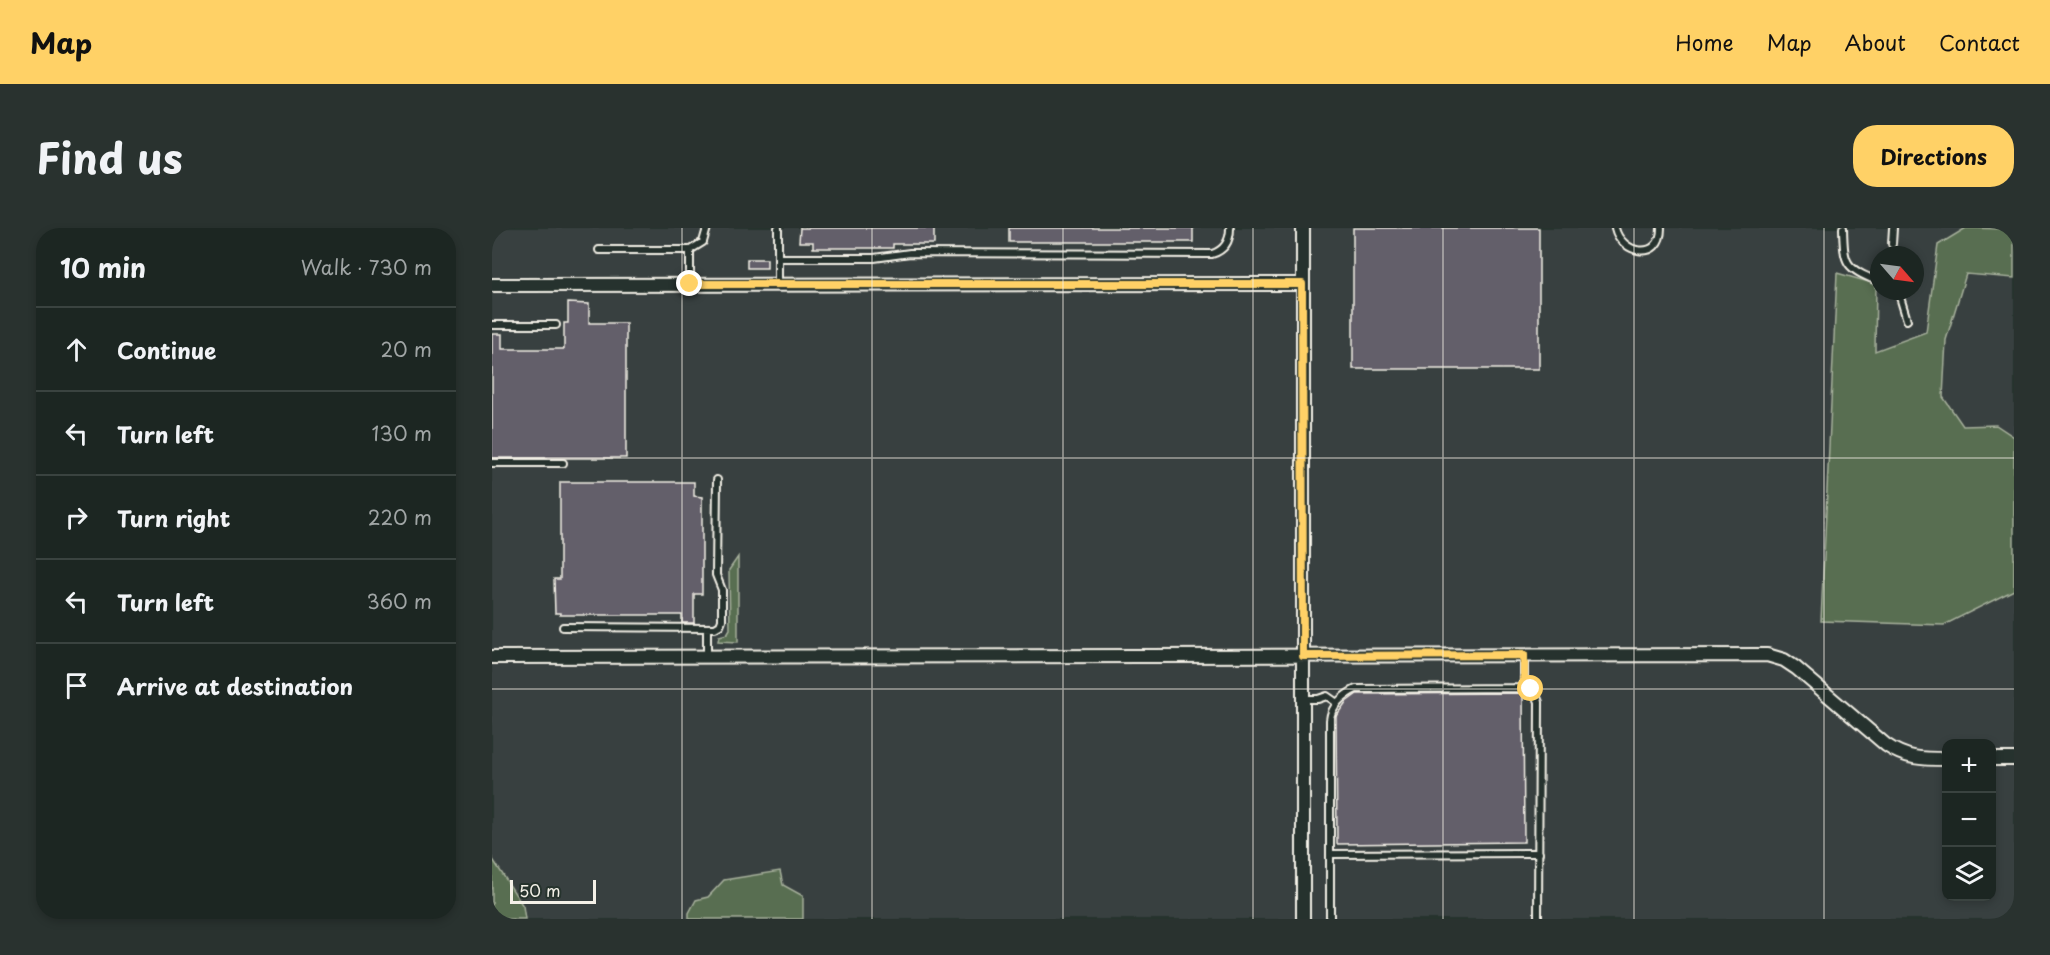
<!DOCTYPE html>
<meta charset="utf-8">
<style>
:root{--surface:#1c2622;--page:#29322f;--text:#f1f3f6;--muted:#a0a5a5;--line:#3a4340;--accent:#ffd166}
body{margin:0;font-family:"Playpen Sans",sans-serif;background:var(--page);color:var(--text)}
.controls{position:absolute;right:18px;bottom:18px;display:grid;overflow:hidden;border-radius:12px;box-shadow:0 3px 9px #0003}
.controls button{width:54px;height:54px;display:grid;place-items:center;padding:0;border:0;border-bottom:2px solid var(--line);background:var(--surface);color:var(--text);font:30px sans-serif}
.compass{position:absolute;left:1378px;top:18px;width:54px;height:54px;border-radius:50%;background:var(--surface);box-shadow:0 3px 9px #0003;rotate:118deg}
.scale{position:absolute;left:18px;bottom:15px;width:86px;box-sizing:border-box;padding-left:6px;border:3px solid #f4f1e8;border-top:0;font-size:16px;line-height:21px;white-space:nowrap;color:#f4f1e8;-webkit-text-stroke:4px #26332d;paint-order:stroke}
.stop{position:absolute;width:18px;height:18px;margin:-14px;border:4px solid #ffd166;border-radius:50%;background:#fff}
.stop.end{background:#ffd166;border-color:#fff;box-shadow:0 2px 6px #0008}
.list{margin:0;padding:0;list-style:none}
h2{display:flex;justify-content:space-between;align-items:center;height:78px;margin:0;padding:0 24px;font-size:26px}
h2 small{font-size:20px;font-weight:400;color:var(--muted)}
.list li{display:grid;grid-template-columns:39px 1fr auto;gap:18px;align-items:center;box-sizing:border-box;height:84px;padding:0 24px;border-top:2px solid var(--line)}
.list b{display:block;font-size:22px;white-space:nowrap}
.list em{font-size:20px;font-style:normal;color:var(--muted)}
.icon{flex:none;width:33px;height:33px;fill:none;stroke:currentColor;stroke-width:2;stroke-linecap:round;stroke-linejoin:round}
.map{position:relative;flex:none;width:1522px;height:691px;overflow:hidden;border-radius:24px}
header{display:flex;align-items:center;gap:36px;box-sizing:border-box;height:84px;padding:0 30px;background:var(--accent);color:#111}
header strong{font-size:28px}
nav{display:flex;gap:33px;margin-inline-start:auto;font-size:21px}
.intro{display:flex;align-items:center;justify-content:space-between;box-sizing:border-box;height:144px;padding:0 36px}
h1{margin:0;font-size:42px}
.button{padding:15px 27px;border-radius:24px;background:var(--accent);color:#111;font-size:21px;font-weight:700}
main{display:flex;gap:36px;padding:0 36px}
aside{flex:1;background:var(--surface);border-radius:24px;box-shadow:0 3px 9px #0003}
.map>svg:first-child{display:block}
</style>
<header>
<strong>Map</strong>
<nav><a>Home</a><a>Map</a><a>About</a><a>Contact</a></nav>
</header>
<div class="intro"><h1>Find us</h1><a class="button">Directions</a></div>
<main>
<aside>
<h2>10 min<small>Walk · 730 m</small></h2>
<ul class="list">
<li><svg class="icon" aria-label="ahead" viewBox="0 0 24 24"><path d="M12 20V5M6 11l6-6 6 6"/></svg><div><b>Continue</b></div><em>20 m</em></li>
<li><svg class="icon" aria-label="left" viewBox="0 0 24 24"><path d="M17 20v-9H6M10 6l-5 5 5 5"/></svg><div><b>Turn left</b></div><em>130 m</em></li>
<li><svg class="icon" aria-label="right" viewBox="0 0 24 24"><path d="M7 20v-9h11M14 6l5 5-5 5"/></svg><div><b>Turn right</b></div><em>220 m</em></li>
<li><svg class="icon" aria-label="left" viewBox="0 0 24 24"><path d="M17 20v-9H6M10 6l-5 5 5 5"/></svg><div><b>Turn left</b></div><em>360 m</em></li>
<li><svg class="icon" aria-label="arrive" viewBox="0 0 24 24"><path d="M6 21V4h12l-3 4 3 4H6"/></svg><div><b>Arrive at destination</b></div></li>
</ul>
</aside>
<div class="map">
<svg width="1522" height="691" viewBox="0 0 1522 691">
<rect width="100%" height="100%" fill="#26332d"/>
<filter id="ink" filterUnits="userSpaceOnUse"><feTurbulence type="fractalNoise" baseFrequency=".0167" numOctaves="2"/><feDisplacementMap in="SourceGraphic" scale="12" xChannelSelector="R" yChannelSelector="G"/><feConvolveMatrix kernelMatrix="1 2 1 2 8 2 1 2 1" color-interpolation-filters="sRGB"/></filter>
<g filter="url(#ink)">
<path fill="#39403f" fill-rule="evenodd" d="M0,0h1522v691h-1211v-23l-20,-11 -3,-14 -56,9 -16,17 -19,16v6h-164l-2,-13 -31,-48zM1387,27h36v36h-36zM1454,516h46v152h-46z"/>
<path fill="#596e51" stroke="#a6b09c" stroke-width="1.5" d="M1474,0l48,1v49l-48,-4 -20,66 -3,57 20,29 33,-1 18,12v153l-70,35 -123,-4 16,-348 39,11 -1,67 51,-19 12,-87z
M246,329v85l-20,-1 1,-5 8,-2 3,-5 -1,-59z
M0,630l31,48 2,13h-33z
M288,643l3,14 20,11v23h-114v-6l7,-13 12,-3 16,-17z"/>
<path fill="#645f6a" stroke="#f4f1e8" stroke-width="1.5" d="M308,0h134v16h-41v4h-80v-6h-14z
M517,0h184v14h-184z
M861,0h186v141h-186z
M255,31h20v9h-20z
M76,75l21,1v19h37v135h-134v-124h10v15h62v-26h4z
M68,254h134v14l8,1v97h-8v29h-12v-8h-122v-2h-5l-1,-34h6z
M1031,465l1,149 -187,2 -1,-128 10,-14 11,-8z"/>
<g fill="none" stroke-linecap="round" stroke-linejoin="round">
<g stroke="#f4f1e8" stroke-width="10">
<path id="lane" d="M1123,0c6,26 46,34 46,0
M1351,0c1,38 2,39 36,54
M1400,16l1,-16
M107,22h91l13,-8 4,-14
M286,30h96l36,-5 302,1c13,-4 18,-13 18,-26
M198,56v-34
M286,56v-56
M1404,63l4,6 7,23
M0,97h64
M0,235h71
M71,399l152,1 5,-3 2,-5v-30l-6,-15 1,-95
M1032,428v32
M215,429v-29
M811,471h15l9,-3 10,7
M838,626l209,-1
M838,691v-199c1,-14 13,-25 26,-31l168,-1 11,4 4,10 -1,217"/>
</g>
<g stroke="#f4f1e8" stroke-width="16">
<path id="street" d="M0,57l810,-1
M0,429l1275,-2 17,5 12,8 90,77c20,14 37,14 60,14
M1500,531h22
M811,691v-691"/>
</g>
<use href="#lane" stroke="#26332d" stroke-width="6"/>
<use href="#street" stroke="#26332d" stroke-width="12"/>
</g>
</g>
<g fill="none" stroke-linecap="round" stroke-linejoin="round" filter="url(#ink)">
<path stroke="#ffd166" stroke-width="8" d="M198,56h612l1,372 221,-1v33l7,1"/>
</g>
<path fill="none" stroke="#f4f1e8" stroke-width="1.5" stroke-opacity="0.55" d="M190,0v691M380,0v691M571,0v691M761,0v691M951,0v691M1142,0v691M1332,0v691M0,230h1522M0,461h1522"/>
</svg>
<div class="controls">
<button>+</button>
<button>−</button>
<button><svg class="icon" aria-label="layers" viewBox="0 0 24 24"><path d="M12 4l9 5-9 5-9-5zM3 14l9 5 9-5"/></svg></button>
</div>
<svg class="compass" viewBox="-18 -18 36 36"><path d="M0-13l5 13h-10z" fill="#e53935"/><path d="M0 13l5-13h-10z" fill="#a0a5a5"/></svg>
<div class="scale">50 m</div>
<div class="stop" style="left:1039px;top:461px"></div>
<div class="stop end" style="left:198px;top:56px"></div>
</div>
</main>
